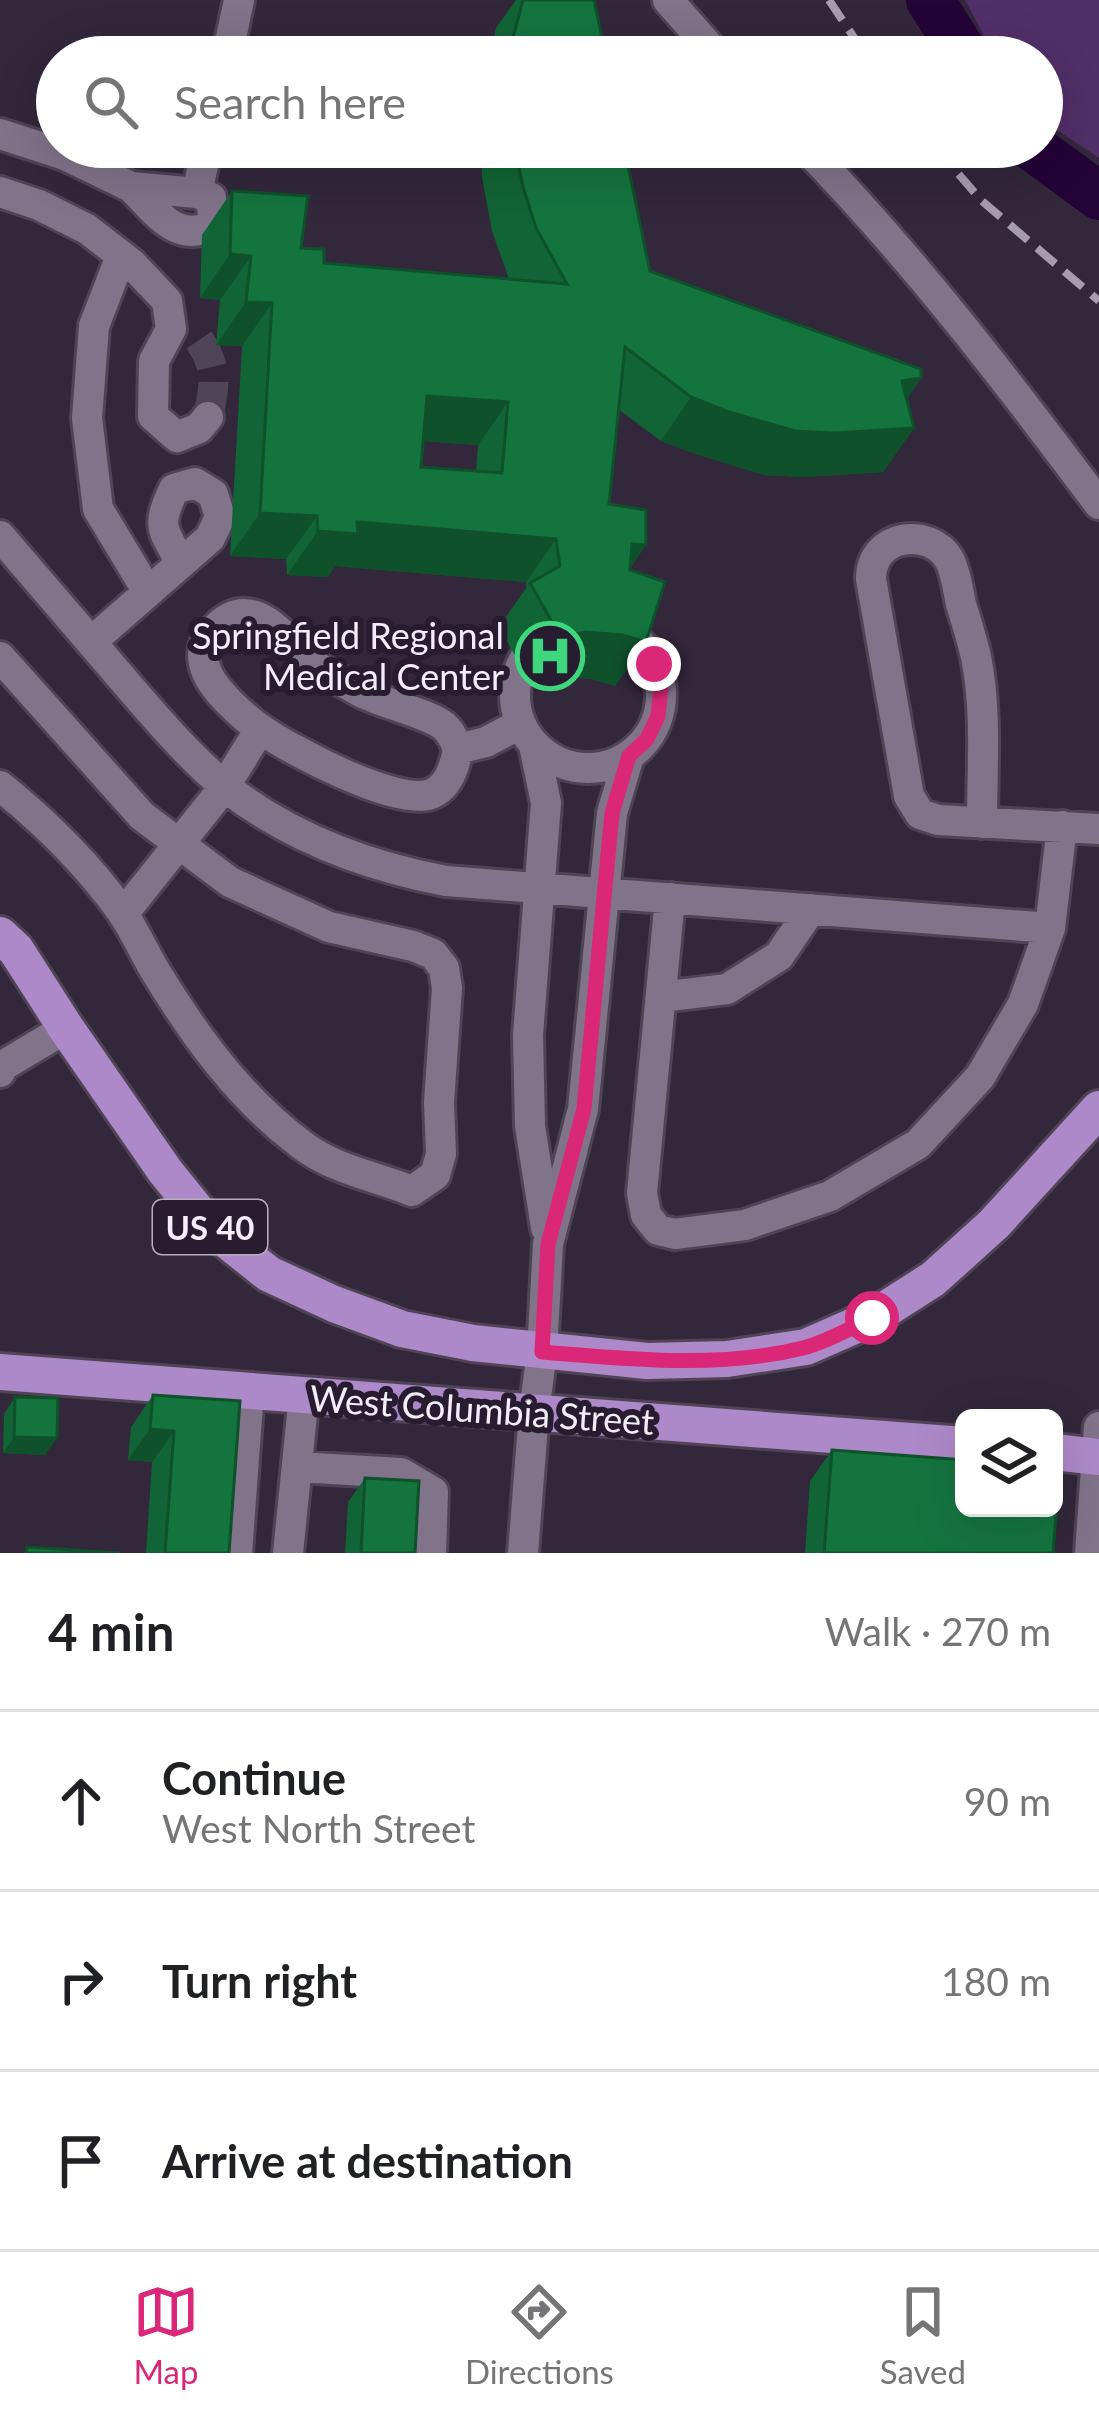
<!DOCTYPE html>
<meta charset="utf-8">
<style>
:root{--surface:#fff;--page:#f2f2f2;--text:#202124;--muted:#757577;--line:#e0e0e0;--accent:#db2777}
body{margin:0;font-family:Lato,sans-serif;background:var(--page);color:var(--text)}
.controls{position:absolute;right:36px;bottom:36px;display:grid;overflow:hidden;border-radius:18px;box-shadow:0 12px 48px #0002}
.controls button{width:108px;height:108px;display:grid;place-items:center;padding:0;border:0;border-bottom:3px solid var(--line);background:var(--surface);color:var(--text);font:60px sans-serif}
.stop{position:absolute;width:36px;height:36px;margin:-27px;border:9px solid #db2777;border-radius:50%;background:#fff}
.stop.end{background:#db2777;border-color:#fff;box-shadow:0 3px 12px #0008}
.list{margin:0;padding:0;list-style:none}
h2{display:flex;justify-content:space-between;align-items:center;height:156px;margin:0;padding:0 48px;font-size:51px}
h2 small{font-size:39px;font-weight:400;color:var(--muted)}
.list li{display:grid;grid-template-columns:78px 1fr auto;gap:36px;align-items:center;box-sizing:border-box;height:180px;padding:0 48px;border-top:3px solid var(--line)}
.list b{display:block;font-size:45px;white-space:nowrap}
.list p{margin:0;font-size:39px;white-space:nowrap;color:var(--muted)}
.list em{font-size:39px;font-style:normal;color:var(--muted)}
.icon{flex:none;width:66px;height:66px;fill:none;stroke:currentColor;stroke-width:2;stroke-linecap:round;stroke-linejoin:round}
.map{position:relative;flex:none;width:1099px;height:1553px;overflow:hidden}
.search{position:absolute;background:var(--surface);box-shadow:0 12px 48px #0002;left:36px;right:36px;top:36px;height:132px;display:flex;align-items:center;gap:30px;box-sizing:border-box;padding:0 42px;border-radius:66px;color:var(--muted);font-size:45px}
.sheet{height:696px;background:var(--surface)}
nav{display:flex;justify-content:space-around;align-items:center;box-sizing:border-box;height:168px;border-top:3px solid var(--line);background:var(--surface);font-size:33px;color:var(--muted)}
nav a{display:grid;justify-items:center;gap:6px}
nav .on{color:var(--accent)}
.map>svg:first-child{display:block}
</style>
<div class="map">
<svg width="1099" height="1553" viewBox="0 0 1099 1553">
<rect width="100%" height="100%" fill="#32273b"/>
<path fill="#512f68" d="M965,0h134v158l-57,-38v-63h-47z"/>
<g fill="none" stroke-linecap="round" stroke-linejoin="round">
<path stroke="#240337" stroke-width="48" d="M930,0l36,57
M1032,147l67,49"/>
<path stroke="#4f4558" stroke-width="30" stroke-dasharray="30 15" stroke-linecap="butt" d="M199,340c19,28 16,46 9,77"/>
<g stroke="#4e4455" stroke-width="36">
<path id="minor" d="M668,0l50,57
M227,57l12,-57
M0,134l65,21 66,32 66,6 14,5 2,18 -3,10c-34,18 -56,-17 -79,-39
M805,147c107,110 202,234 294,357
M0,192l39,13 48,24 44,34 36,38 4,28 -17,32 -1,55 24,21 22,-9 9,-11
M197,193l10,-46
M121,256l-27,70 -7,92 11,91 50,83
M0,536c42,49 84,98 126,147 31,36 65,76 102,106 65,50 139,77 218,92l604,47
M515 695a73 73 0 1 1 146 0a73 73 0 1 1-146 0Z
M91,642l119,-104 10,-21 -7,-23 -18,-11 -21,6c-18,38 -12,39 7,74
M0,657l142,159 88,66 99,45 84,19 20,8 11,14 3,20 -8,114 2,52 -6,21 -23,16c-37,-15 -77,-21 -110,-46 -63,-47 -108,-110 -148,-176 -11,-19 -20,-39 -32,-57 -34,-47 -77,-90 -122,-126
M534,745l12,58 -18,232 2,91 16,102
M458,749c-3,17 -9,38 -27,45 -34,13 -140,-44 -169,-64 -18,-12 -49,-40 -56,-60 -6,-16 -2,-29 9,-41 41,-43 73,18 104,39 13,9 27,15 40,23 24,13 66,21 85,35 7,6 11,15 14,23l28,-7 34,-18
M982,823c0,-55 5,-112 -6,-166 -4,-18 -10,-36 -15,-53 -3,-14 -5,-32 -12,-45 -19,-32 -78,-26 -78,20l38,217 11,18 18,6 161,9
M670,898l-28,295 4,22 12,15 17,4 70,-9 85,-29 88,-52 62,-67 43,-73 27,-76 12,-102
M123,914l102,-128 35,-57
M661,997l66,-8 52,-33 32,-47
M0,1072l4,-7 62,-37
M297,1467l104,6 32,19 -2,61
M237,1553l12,-162
M288,1553l16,-158
M523,1553l11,-141 8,-60 6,-108 35,-135 29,-296 17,-57
M1090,1553l9,-126"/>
</g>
<g stroke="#4e4455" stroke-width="42">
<path id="major" d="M0,935l16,15 50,78 99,143 46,57 58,46 65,30 68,25 71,14 174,18 80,-2 79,-12 66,-29 61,-39 61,-55 105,-115
M0,1372l964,73
M1054,1452l45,5"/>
</g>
<use href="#minor" stroke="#80738a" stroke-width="30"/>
<use href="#major" stroke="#ae89c9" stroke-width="36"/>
<path stroke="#a59dad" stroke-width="8" stroke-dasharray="24 12" stroke-linecap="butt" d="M829,0l38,57
M935,147l47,54 117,100"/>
</g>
<path fill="#116435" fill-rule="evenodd" d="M516,0h78l12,57h-117l7,-29z
M481,147h143l26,124 271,107 -14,21 7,29 -31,44 -79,5 -40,-2 -68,-21 -35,-13 -43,-32 -9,95 37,41 -16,23 16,74 -31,44 -23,-7 -37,-3 -25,6 -31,-55 27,-39v-6l-191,-16 -7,11 -41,-2 -1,-16 -56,-3 12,-210 -26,-1 4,-45 -20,-2 2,-63 30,-44 69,57 23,15 185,16 -17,-48 -10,-54zM423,441l55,4 -2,26 -55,-4z
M153,1395l87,6 -11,152h-83l6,-91 -24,-2 3,-33z
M15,1397l30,58 -42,-2 1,-39z
M832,1450l221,103h-248l5,-72z
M365,1478l50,75h-70l3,-51z"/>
<path fill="#0e512b" d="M230,254l21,2 -31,44 -20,-2z
M246,302l26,1 -30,43 -26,-1z
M921,378l-31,44 12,-41z
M427,396l81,6 -30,43 -81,-6z
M691,397l223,31 -31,44 -79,5 -40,-2 -68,-21 -35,-13z
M260,513l57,3 -31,43 -56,-3z
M357,522l199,17 -30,43 -191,-16 -7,11 -41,-2 31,-44z
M632,544l14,1 -31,44z
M585,632l38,3 23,7 -31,44 -23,-7 -37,-3 -25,6 31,-44z
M150,1429l24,2 -22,31 -24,-2z
M14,1437l43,1 -12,17 -42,-2z"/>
<path fill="#14743e" stroke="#0e512b" stroke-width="3" fill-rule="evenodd" d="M523,0h71l12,57h-94v-16z
M515,147h109l26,124 271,98v9l-19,3 12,47 -79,5 -40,-2 -69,-20 -35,-14 -66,-50 -16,157 37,6v35l-14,-1 -2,26 35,12 -19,60 -23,-7 -38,-3 -24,6 -31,-55 30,-17 -4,-27 -199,-17 1,12 -40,-3 -1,-15 -57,-3 12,-210 -26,-1 5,-46 -21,-2 2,-63 76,5 -7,52 23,1v14l243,21 -31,-56 -13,-41zM427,396l81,6 -6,71 -81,-6z
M153,1395l87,6 -11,152h-64l9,-122 -24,-2z
M15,1397l43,1 -1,40 -43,-1z
M832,1450l132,10v48h90v-42l6,1 -7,86h-229z
M365,1478l54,3 -4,72h-54z
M27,1547l93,6h-94z"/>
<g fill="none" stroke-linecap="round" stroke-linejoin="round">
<path stroke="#db2777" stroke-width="15" d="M654,664l7,24 -3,28 -11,23 -18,17 -17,57 -28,296 -36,135 -6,108c86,7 176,17 261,-4 24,-6 47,-20 69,-30"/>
</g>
<defs>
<g id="hospital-ring" transform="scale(3.45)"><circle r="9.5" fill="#281d30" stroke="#3fd77d" stroke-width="1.5"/><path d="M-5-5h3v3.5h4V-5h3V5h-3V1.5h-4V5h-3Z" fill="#3fd77d"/></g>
</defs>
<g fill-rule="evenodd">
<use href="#hospital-ring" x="550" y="656"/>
</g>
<g text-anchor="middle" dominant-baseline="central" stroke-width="12" stroke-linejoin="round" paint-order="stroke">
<rect fill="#281d30" stroke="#b7afbd" stroke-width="3" x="153" y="1200" width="114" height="54" rx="9"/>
<g font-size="33" font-weight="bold" fill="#f4edfa">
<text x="210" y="1227">US 40</text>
</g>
<g font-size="36" fill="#f4edfa" stroke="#281d30" text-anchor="end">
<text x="504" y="635">Springfield Regional<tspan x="504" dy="41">Medical Center</tspan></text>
</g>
<g font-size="36" fill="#f4edfa" stroke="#281d30">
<text transform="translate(482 1409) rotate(4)">West Columbia Street</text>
</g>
</g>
</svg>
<div class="controls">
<button><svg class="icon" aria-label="layers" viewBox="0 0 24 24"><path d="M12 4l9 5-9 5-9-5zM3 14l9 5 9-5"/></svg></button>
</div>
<div class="stop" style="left:872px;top:1318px"></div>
<div class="stop end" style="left:654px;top:664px"></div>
<div class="search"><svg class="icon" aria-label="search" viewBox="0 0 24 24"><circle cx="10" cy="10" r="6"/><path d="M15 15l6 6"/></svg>Search here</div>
</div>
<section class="sheet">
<h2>4 min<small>Walk · 270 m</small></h2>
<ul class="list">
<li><svg class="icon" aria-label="ahead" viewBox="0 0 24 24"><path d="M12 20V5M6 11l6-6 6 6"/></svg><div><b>Continue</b><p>West North Street</p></div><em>90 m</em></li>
<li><svg class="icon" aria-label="right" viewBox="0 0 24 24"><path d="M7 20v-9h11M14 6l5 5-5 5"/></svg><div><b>Turn right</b></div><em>180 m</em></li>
<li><svg class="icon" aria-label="arrive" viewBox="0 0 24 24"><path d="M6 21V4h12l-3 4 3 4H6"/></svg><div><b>Arrive at destination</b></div></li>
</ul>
</section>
<nav>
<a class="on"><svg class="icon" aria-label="map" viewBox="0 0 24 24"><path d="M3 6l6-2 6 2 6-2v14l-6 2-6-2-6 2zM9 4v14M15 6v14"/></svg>Map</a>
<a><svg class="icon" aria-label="directions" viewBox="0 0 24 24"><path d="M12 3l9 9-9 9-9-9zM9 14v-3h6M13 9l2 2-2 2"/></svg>Directions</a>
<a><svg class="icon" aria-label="saved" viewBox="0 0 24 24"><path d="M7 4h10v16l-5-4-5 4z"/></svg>Saved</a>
</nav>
